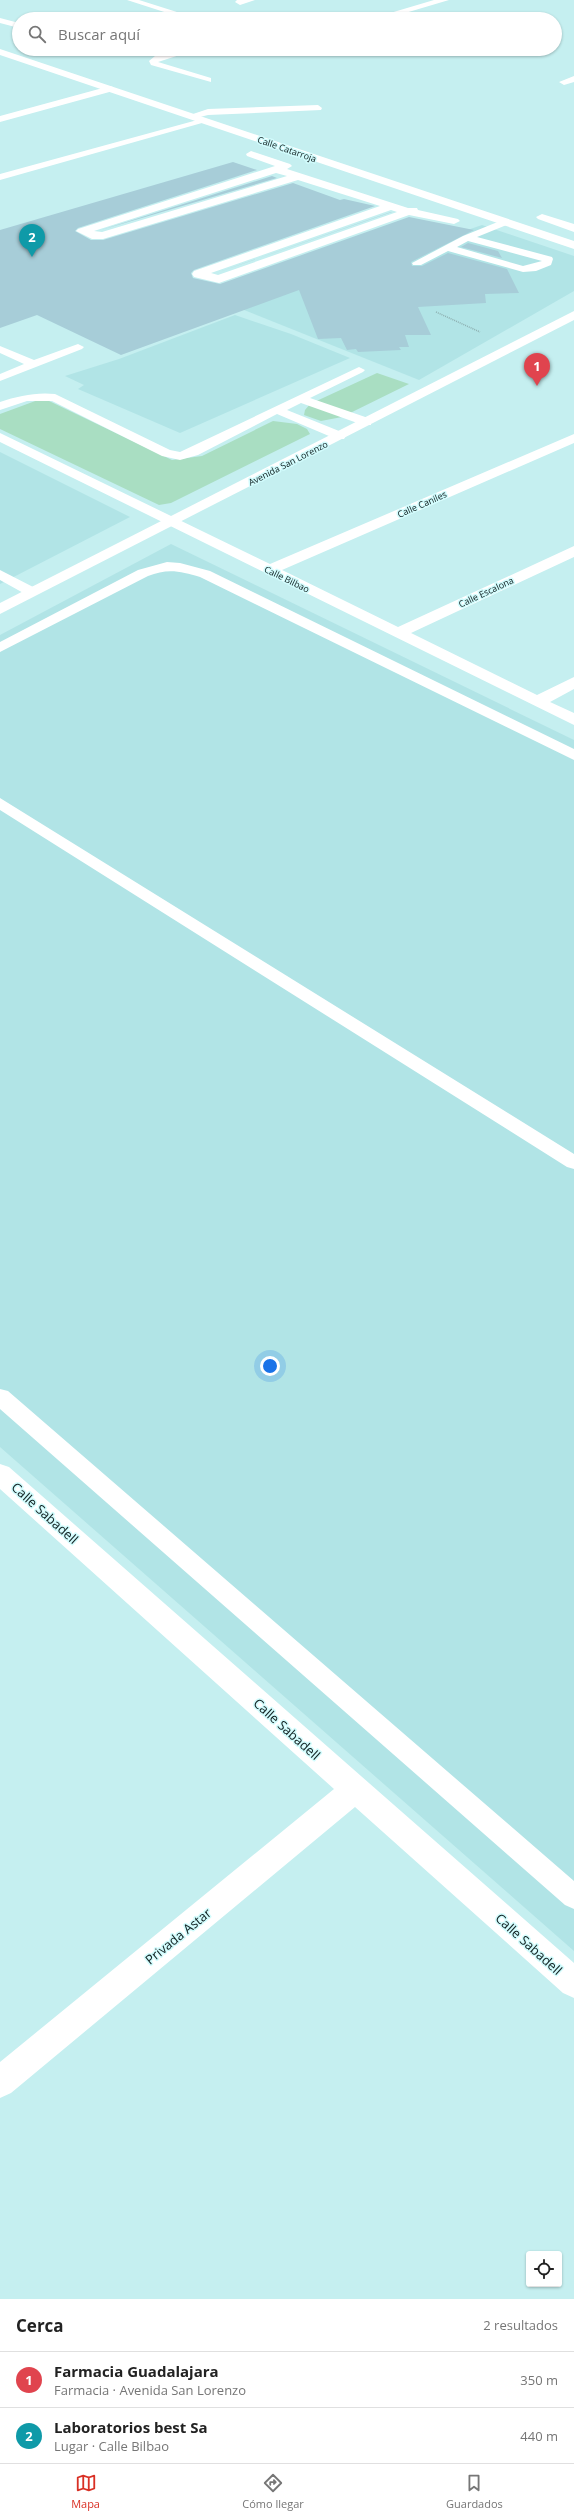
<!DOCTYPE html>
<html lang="es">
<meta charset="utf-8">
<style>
:root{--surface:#fff;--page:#f2f2f2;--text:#222;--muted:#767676;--line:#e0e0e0;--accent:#d93025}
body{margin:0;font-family:"Open Sans",sans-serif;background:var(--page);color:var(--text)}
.controls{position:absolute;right:12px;bottom:12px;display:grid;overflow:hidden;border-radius:4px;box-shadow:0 1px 3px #0004}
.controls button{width:36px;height:36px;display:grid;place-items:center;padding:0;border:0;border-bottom:1px solid var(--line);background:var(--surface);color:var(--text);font:20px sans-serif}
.you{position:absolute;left:270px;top:1366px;width:14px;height:14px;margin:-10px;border:3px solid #fff;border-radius:50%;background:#1a73e8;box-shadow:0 0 0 6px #1a73e833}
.badge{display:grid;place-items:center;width:26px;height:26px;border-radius:50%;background:var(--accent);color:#fff;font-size:13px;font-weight:700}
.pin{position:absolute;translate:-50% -33px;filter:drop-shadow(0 1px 2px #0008)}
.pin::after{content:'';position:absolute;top:21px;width:14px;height:12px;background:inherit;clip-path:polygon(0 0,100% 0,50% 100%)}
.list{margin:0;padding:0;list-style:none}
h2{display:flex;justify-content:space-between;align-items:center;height:52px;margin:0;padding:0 16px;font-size:17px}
h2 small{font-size:13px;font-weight:400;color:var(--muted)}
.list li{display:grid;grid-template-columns:26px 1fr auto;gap:12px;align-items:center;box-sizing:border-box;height:56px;padding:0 16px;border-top:1px solid var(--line)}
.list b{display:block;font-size:15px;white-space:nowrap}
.list p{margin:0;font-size:13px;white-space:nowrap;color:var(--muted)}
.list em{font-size:13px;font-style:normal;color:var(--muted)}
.icon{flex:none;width:22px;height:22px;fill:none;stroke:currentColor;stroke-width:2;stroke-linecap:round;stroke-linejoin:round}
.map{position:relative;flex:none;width:574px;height:2299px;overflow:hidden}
.search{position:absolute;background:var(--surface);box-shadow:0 1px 3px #0004;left:12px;right:12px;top:12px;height:44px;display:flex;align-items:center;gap:10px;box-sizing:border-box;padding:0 14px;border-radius:22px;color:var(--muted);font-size:15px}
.sheet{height:164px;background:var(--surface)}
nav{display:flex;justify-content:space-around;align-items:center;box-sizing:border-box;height:56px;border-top:1px solid var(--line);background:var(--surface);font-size:11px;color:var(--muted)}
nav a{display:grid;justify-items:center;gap:2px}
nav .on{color:var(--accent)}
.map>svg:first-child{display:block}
</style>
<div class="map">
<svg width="574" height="2299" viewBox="0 0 574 2299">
<rect width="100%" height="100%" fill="#c5eff0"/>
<path fill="#b1e4e6" d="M482,225l92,31v35l-155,89 -180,-72z
M235,315l56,19 59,24 -170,75 -102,-44 6,-4 -19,-9 54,-17z
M0,452l130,65 -130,67z
M171,544l403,196v1211l-574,-504v-812z"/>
<path fill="#a9dec2" d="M377,373l32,11 -67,33 -21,4 -17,-6 1,-5 5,-6z
M38,400h9l125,60 30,-4 71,-35 24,3 10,5 3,5 -139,69 -12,2 -159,-76v-15z"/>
<path fill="#a7cdd8" d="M233,162l24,8 -179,58 -3,3 16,9h12l190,-57 47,17 4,-1 31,7 -181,64 -3,3 2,5 27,6 189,-67 65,13 -63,32 1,4h10l26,-13 59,16 12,24 -34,1 1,9 -68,4 13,28h-26l4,12h-10l2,3 -43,2 -2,-3 -9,1 -6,-12 -23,1 -19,-49 -178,65 -84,-40 -37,13v-98z
M272,176l5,2 -176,52z
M391,212h1l-176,61z
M468,243l30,8 4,7 -41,-11z"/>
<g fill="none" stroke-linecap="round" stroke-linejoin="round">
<path stroke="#8dafb0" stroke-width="1.5" stroke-dasharray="1 1" stroke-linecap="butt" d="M436,312l44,20"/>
<path fill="#fff" fill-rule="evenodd" d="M127,0h12l60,19h-13z
M0,18l19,5v5l-19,-5z
M184,49h14l-40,13 53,16v4l-60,-17 -2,-4 6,-5z
M110,86l3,1v4l-113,31v-6z
M318,105l4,3 -1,2 -113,5 -16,4 -5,-3 21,-7z
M201,119l8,2 -209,59v-6z
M505,219l5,3 -1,2 -32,13 75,20 1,2 -2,6 -15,6 -13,1 -75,-21 -27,14h-8l-1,-2 51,-27zM468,241l74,20 -19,5 -66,-19z
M78,344l6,3 -2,2 -82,32v-7l24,-10 -24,-11v-7l34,14z
M359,367l6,3 -2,2 -53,26 61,21v6h-8l-62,-22 -14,7 57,23 2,3 -2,3h-8l-59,-25 -79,41 -18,5 -18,-4 -110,-55h-25l-27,9v-8c18,-6 36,-10 55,-8l115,56 10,2z
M167,562l13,1 30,8 364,178v11l-374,-183c-19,-6 -33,-9 -52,-1l-148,76v-10l138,-72z
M0,570l37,19 2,3 -7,4 -5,-1 -27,-15z
M0,798l574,356v15l-7,-2 -567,-357z
M0,1389l8,2 566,490v28l-9,-4 -565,-496z"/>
<path fill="#fff" fill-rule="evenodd" d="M237,0h18l-15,5 -5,-3z
M434,0h15l-64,19h-15z
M0,49l574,192v8l-574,-194z
M574,76v6l-10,3 -5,-3z
M251,151l39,13 2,2 -5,3 121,39h9l1,2 40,9 2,2 -6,3 -45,-9 -190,68 -25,-6 -2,-3 2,-3 186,-65 -82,-26 -195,59h-11l-16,-8 2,-2 197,-63 -28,-10 -1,-2zM276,173l11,3 -185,56 -8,-1zM391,210l6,2 -179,63 -7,-2z
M542,214l32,10v8l-36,-13 -2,-2z
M0,433l270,131 304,-130v9l-292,127 116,57 176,-81v11l-163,76 126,62 37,-18v12l-24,13 24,11v12l-574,-283z
M0,1464l9,3 565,496v35l-11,-5 -208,-186 -344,286 -11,5v-36l334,-273 -334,-300z"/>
<path fill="#fff" fill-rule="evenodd" d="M574,311v9l-574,294v-11z"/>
</g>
<g text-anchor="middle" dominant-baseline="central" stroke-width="3" stroke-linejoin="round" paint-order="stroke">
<g font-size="9" fill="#102021" stroke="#d2fcfd">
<text transform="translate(287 149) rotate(19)">Calle Catarroja</text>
<text transform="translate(288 463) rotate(-27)">Avenida San Lorenzo</text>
<text transform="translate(422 504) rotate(-24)">Calle Caniles</text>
<text transform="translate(287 579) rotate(26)">Calle Bilbao</text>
<text transform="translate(486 592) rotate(-25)">Calle Escalona</text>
</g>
<g font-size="13" fill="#102021" stroke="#d2fcfd">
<text transform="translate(45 1513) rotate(42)">Calle Sabadell</text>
<text transform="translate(287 1729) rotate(42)">Calle Sabadell</text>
<text transform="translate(178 1936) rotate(-39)">Privada Astar</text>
<text transform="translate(529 1944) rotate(42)">Calle Sabadell</text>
</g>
</g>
</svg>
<div class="controls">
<button><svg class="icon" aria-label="locate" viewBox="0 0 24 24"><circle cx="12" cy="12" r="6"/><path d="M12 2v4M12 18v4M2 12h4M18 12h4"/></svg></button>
</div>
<div class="you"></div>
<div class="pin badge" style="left:537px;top:386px;background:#e0444e">1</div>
<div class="pin badge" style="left:32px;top:257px;background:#0f9aa8">2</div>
<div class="search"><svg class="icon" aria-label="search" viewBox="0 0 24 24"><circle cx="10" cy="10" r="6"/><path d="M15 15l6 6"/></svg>Buscar aquí</div>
</div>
<section class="sheet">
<h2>Cerca<small>2 resultados</small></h2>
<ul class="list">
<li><span class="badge" style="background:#e0444e">1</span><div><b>Farmacia Guadalajara</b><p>Farmacia · Avenida San Lorenzo</p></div><em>350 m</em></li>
<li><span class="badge" style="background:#0f9aa8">2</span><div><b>Laboratorios best Sa</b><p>Lugar · Calle Bilbao</p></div><em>440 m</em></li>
</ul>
</section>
<nav>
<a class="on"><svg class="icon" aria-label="map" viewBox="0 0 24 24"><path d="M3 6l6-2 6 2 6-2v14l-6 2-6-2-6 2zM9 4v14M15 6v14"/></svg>Mapa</a>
<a><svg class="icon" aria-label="directions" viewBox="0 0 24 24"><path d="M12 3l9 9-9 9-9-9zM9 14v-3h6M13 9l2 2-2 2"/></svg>Cómo llegar</a>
<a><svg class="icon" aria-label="saved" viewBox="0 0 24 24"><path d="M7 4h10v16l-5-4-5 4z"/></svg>Guardados</a>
</nav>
